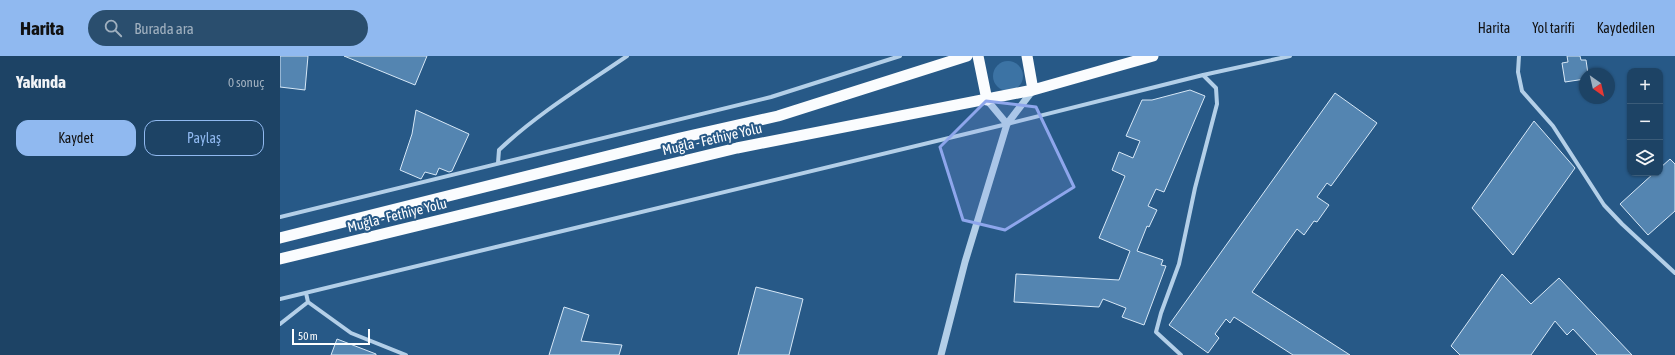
<!DOCTYPE html>
<html lang="tr">
<meta charset="utf-8">
<style>
:root{--surface:#1d4365;--page:#2a4e6e;--text:#f1f3f6;--muted:#a0b0bf;--line:#3b5c79;--accent:#90b9f0}
body{margin:0;font-family:"Asap Condensed",sans-serif;background:var(--page);color:var(--text)}
.controls{position:absolute;right:12px;top:12px;display:grid;overflow:hidden;border-radius:8px;box-shadow:0 1px 3px #0004}
.controls button{width:36px;height:36px;display:grid;place-items:center;padding:0;border:0;border-bottom:1px solid var(--line);background:var(--surface);color:var(--text);font:20px sans-serif}
.compass{position:absolute;left:1299px;top:12px;width:36px;height:36px;border-radius:50%;background:var(--surface);box-shadow:0 1px 3px #0004;rotate:146deg}
.scale{position:absolute;left:12px;bottom:10px;width:78px;box-sizing:border-box;padding-left:4px;border:2px solid #fff;border-top:0;font-size:11px;line-height:14px;white-space:nowrap;color:#fff;-webkit-text-stroke:3px #275987;paint-order:stroke}
.list{margin:0;padding:0;list-style:none}
h2{display:flex;justify-content:space-between;align-items:center;height:52px;margin:0;padding:0 16px;font-size:17px}
h2 small{font-size:13px;font-weight:400;color:var(--muted)}
.actions{display:flex;gap:8px;padding:12px 16px}
.actions a{flex:1;padding:9px 0;border:1px solid var(--accent);border-radius:12px;text-align:center;font-size:14px;color:var(--accent)}
.actions .main{background:var(--accent);color:#111}
.icon{flex:none;width:22px;height:22px;fill:none;stroke:currentColor;stroke-width:2;stroke-linecap:round;stroke-linejoin:round}
.map{position:relative;flex:none;width:1395px;height:299px;overflow:hidden}
header{display:flex;align-items:center;gap:24px;box-sizing:border-box;height:56px;padding:0 20px;background:var(--accent);color:#111}
header strong{font-size:19px}
nav{display:flex;gap:22px;margin-inline-start:auto;font-size:14px}
.search{width:280px;height:36px;background:var(--page);display:flex;align-items:center;gap:10px;box-sizing:border-box;padding:0 14px;border-radius:22px;color:var(--muted);font-size:15px}
main{display:flex}
aside{flex:1;background:var(--surface)}
.map>svg:first-child{display:block}
</style>
<header>
<strong>Harita</strong>
<div class="search"><svg class="icon" aria-label="search" viewBox="0 0 24 24"><circle cx="10" cy="10" r="6"/><path d="M15 15l6 6"/></svg>Burada ara</div>
<nav><a>Harita</a><a>Yol tarifi</a><a>Kaydedilen</a></nav>
</header>
<main>
<aside>
<h2>Yakında<small>0 sonuç</small></h2>
<ul class="list">
</ul>
<div class="actions"><a class="main">Kaydet</a><a>Paylaş</a></div>
</aside>
<div class="map">
<svg width="1395" height="299" viewBox="0 0 1395 299">
<rect width="100%" height="100%" fill="#275987"/>
<path fill="#3c73a4" d="M713 20a15 15 0 1 1 30 0a15 15 0 1 1-30 0Z"/>
<path fill="#5485b1" stroke="#d7e8f7" d="M0,0h28l-3,34 -25,-3z
M64,0h83l-12,29z
M1287,0h13l1,4h5l2,14h-3v5l-20,3 -3,-19 6,-1z
M910,34l15,6 -41,96 -8,-3 -8,17 9,4 -8,17 -2,-1 -10,25 26,9 -2,5 5,1 -22,59 -22,-8 4,-9 -23,-9 -4,8 -85,-5 2,-28 103,6 11,-29 -31,-13 26,-62 -13,-6 7,-18 14,6 7,-17 -14,-5 16,-36h10z
M1055,37l42,30 -46,63 -4,-3 -10,14 12,8 -12,17 -3,-1 -10,14 -7,-6 -45,63 98,63h-57l-59,-38 -4,6 -4,-4 -11,15 4,4 -11,15 -39,-28z
M136,54l53,24 -17,37 -3,1 -10,-4 -3,7 -11,-3 -4,7 -21,-9 12,-36z
M1254,65l41,47 -62,87 -41,-47z
M1390,103l5,5v47l-27,24 -28,-31 34,-31h6v-5z
M1222,218l29,30 28,-26 73,77h-35l-24,-26 -6,6 -12,-14 -24,34h-71l-9,-9z
M476,231l47,12 -14,56h-51z
M284,251l25,8 -8,26 41,4 -3,10h-70z
M57,283l39,15v1h-45z"/>
<g fill="none" stroke-linecap="round" stroke-linejoin="round">
<path stroke="#b3cfe8" stroke-width="4" d="M1239,0l-1,16 4,19 31,35 51,79 18,19 53,49
M218,107l1,-13c38,-36 84,-64 128,-94
M0,161l491,-120 129,-41
M26,237l2,9 43,31 55,22
M0,243l727,-175 196,-49 87,-19
M0,268l28,-22
M901,299l-25,-23 5,-19 18,-49 16,-76 22,-84 -1,-16 -13,-13"/>
<path stroke="#b3cfe8" stroke-width="7" d="M707,44l20,24
M661,299l24,-93 42,-138 26,-34"/>
<path stroke="#fafcfe" stroke-width="11" d="M698,0l9,44
M747,0l6,34
M0,182l400,-100 98,-22 189,-60
M0,203l457,-111 296,-58 120,-34"/>
</g>
<path fill="#8ea6ec" fill-opacity="0.2" stroke="#8ea6ec" stroke-width="3" stroke-linejoin="round" d="M706,45l50,6 38,80 -69,43 -42,-10 -23,-73z"/>
<g text-anchor="middle" dominant-baseline="central" stroke-width="4" stroke-linejoin="round" paint-order="stroke">
<g font-size="14" fill="#fff" stroke="#275987">
<text transform="translate(432 83) rotate(-13)">Muğla - Fethiye Yolu</text>
<text transform="translate(117 159) rotate(-14)">Muğla - Fethiye Yolu</text>
</g>
</g>
</svg>
<div class="controls">
<button>+</button>
<button>−</button>
<button><svg class="icon" aria-label="layers" viewBox="0 0 24 24"><path d="M12 4l9 5-9 5-9-5zM3 14l9 5 9-5"/></svg></button>
</div>
<svg class="compass" viewBox="-18 -18 36 36"><path d="M0-13l5 13h-10z" fill="#e53935"/><path d="M0 13l5-13h-10z" fill="#a0b0bf"/></svg>
<div class="scale">50 m</div>
</div>
</main>
